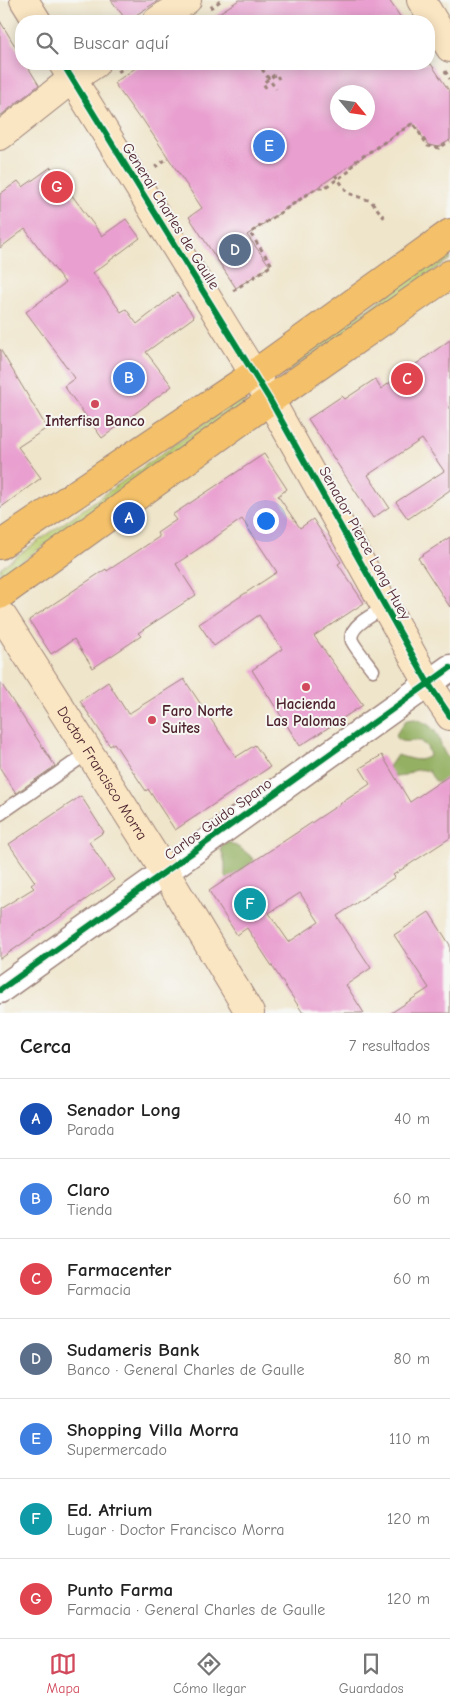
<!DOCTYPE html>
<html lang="es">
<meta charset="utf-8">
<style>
:root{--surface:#fff;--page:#f6f6f6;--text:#222;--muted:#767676;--line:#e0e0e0;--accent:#d1495b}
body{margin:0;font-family:"Comic Neue",sans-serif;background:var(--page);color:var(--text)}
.compass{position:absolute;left:330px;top:85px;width:45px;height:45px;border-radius:50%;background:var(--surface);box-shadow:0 2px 12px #0003;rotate:119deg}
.you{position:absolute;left:265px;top:520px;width:18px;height:18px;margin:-12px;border:4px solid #fff;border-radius:50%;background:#1a73e8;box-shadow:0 0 0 8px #1a73e833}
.badge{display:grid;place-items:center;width:32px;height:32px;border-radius:50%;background:var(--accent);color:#fff;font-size:16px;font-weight:700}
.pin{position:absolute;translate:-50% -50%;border:2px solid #fff;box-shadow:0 1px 5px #0006}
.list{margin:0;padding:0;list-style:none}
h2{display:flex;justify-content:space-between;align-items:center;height:65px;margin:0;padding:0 20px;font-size:21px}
h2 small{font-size:16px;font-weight:400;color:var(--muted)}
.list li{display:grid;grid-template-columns:32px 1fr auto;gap:15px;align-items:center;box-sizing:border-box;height:80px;padding:0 20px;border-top:1px solid var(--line)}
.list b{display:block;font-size:19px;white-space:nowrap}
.list p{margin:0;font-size:16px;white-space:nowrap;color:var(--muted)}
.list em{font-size:16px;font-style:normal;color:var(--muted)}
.icon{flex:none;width:28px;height:28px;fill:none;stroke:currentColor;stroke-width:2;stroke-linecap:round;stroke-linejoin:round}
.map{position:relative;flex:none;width:450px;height:1013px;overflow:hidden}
.search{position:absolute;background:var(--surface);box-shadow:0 2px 12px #0003;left:15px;right:15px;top:15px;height:55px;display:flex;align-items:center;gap:12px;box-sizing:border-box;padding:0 18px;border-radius:20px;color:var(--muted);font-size:19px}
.sheet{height:625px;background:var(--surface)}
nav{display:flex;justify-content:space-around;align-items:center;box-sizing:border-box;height:70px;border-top:1px solid var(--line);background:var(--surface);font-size:14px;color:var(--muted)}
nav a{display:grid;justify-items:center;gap:2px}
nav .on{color:var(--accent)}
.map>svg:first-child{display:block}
</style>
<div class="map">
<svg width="450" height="1013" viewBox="0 0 450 1013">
<rect width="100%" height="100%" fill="#f6f6f2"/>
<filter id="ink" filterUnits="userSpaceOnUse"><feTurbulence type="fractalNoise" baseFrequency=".02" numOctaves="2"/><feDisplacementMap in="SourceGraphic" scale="10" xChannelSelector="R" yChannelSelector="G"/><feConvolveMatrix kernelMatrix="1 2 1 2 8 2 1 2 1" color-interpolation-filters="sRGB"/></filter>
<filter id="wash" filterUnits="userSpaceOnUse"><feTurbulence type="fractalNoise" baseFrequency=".0096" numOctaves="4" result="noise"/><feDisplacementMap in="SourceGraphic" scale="20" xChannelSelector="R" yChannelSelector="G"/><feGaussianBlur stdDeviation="1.12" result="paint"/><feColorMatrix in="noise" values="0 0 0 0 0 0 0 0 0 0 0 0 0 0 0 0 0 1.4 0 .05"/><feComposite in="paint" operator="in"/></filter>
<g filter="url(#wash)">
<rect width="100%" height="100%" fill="#efe5ca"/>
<path fill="#bbce71" stroke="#82764e" d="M450,250v9l-166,116 -5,-3z
M241,398h3l2,4 -1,2 -245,173v-9z"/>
<path fill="#94b163" stroke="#6f6847" d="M415,719c30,9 20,26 35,41v35c-8,-12 -14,-9 -21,-24 -4,-1 -8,-2 -13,-1 -10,3 -21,15 -27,-3l8,-12c12,3 23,9 33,0l-3,-8 -7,-6c-9,-1 -20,4 -25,-5l11,-16z
M229,842c10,6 22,11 27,22l-28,16 -3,-5v-12l-4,-14 3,-6z"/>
<g id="blocks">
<path fill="#e9a0d0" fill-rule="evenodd" d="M111,0h48l-32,21z
M239,0h150l14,21h-196z
M0,21l21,35v8h5l13,21 -39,31z
M141,64h290l19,28v48l-11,7 -11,-2 -15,-22 -166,112 23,31 -34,22 -47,-71 13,-9 -61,-91 -2,1 -25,-35zM338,92h30v30h-30z
M51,167l51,69 24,-17 14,19 -47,35 28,39 5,-3 11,15 40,-31 17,24 -48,35 26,34 -70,52 -38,-52 11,-8 -49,-66 39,-29 -40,-54 -25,19v-54l18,-13 5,6z
M450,340v150l-42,29 -12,-17 48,-31 -22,-32 -54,36 21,32 -16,11 -65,-99 34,-23 3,3 30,-20 6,10z
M0,349l47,79 -29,19 23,31 -41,30z
M264,454l23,35 -9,7 22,32 13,-9 28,43 -3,2 26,39 -50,33 49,69 -63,41 -48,-76 30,-21 -23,-34 -45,31 -15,-22 78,-52 -35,-53 -66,45 20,31 -58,38 3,3 -48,32 -19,-29 -23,15 -22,-34 77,-51 1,2 52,-34 -2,-4 19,-13 -4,-5z
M450,537v70l-32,-49z
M184,679l52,78 19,-12 15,22 -95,63 -27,-41 -2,2 -32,-48 -4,3 -30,-45 28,-19 20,32z
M0,682l55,84 -39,27 -16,-25z
M382,755l28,47 40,-27v63l-57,37 2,2 -58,39 34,52 -25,17 18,28h-61l-56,-85 -10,7 -28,-44 161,-107 -10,-16zM300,893l19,29 -30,20 -20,-29z
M81,796l23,36 -15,10 25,38 -114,79v-50l34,-21 -3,-3 4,-3 -26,-38z
M429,912l21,33v68h-59l38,-25 -35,-53z"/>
</g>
</g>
<g filter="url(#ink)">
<use href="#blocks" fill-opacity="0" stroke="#9c827a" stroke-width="1"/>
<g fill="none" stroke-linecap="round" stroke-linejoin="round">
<g stroke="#9c827a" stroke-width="15">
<path id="lane" d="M373,670c-6,-8 -17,-21 -21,-29 -5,-15 24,-28 34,-34
M0,814l89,-62"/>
</g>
<g stroke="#9c827a" stroke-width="29">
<path id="street" d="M0,990l450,-322"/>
</g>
<g stroke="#9c827a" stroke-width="30">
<g id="secondary">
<path d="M24,0l13,21"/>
<path d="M421,0l29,48"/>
<path d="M157,21l30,-21"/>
<path d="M63,64l207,336 158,283 22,33"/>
<path d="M0,136l72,-57 23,-15"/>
<path id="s1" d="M3,617l162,255 85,141"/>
</g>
</g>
<g stroke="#9c827a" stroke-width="30">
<path id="highway" d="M0,545l254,-171 196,-141
M0,595l270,-195 180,-126"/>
</g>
<path stroke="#9c827a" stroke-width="3" stroke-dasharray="4 4" stroke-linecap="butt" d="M210,8l12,-8
M262,69l14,20
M445,71l5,8
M118,72l12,-8
M266,88l-3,-5 13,-9 3,5
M155,167l13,-9
M335,175l13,18 23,8 15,19
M233,291l39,-26 -22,-32 67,-45h7l27,-18 2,-7 60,-40 15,23 11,2 11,-7"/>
<use href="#lane" stroke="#fff" stroke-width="12"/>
<use href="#street" stroke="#fff" stroke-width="26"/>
<use href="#secondary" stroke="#fbe6c3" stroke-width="28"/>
<use href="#highway" stroke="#f4c16a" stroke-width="28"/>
<g stroke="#f6f6f2" stroke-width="9">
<path id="cycleway" d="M63,64l207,336 158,283 22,33
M0,990l450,-322"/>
</g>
<use href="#cycleway" stroke="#00873e" stroke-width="6"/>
</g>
</g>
<g fill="#d1495b" stroke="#f6f6f2" stroke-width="2">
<circle cx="95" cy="404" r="5"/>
<circle cx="306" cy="687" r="5"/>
<circle cx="152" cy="720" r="5"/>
</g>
<g text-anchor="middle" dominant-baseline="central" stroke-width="4" stroke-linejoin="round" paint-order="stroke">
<g font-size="15" fill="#4a1f2b" stroke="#f6f6f2">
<text transform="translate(171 216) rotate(58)">General Charles de Gaulle</text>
<text transform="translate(365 543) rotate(61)">Senador Pierce Long Huey</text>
<text stroke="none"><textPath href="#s1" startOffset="185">Doctor Francisco Morra</textPath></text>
<text transform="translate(218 819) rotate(-36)">Carlos Guido Spano</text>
</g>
<g font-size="15" font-weight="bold" fill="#4a1f2b" stroke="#f6f6f2">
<text x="95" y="421">Interfisa Banco</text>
<text x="306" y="704">Hacienda<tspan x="306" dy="17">Las Palomas</tspan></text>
<text x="162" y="711" text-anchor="start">Faro Norte<tspan x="162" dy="17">Suites</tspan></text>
</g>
</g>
</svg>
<svg class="compass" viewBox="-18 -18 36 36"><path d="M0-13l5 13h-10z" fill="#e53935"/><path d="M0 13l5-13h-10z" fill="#767676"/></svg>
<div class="you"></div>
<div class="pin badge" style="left:129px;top:518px;background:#1a4fb4">A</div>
<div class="pin badge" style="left:129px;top:378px;background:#3f7fe0">B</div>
<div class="pin badge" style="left:407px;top:379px;background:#e0444e">C</div>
<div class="pin badge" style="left:235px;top:250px;background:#5c6f8a">D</div>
<div class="pin badge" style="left:269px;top:146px;background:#3f7fe0">E</div>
<div class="pin badge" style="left:250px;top:904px;background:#0f9aa8">F</div>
<div class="pin badge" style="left:57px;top:187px;background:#e0444e">G</div>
<div class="search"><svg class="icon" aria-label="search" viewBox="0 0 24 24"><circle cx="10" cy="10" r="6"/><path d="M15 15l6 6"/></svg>Buscar aquí</div>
</div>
<section class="sheet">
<h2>Cerca<small>7 resultados</small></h2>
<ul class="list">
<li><span class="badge" style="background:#1a4fb4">A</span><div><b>Senador Long</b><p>Parada</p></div><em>40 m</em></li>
<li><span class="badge" style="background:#3f7fe0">B</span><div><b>Claro</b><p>Tienda</p></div><em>60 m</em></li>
<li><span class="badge" style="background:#e0444e">C</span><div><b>Farmacenter</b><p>Farmacia</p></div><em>60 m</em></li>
<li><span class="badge" style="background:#5c6f8a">D</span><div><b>Sudameris Bank</b><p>Banco · General Charles de Gaulle</p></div><em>80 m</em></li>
<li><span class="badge" style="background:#3f7fe0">E</span><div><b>Shopping Villa Morra</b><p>Supermercado</p></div><em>110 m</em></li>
<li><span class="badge" style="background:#0f9aa8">F</span><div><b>Ed. Atrium</b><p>Lugar · Doctor Francisco Morra</p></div><em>120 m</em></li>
<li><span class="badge" style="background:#e0444e">G</span><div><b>Punto Farma</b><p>Farmacia · General Charles de Gaulle</p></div><em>120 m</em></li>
</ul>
</section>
<nav>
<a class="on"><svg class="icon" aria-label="map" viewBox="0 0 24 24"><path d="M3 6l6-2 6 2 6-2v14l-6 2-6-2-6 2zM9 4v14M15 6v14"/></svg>Mapa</a>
<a><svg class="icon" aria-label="directions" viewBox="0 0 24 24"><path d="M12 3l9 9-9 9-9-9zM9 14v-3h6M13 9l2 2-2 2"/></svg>Cómo llegar</a>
<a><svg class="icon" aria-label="saved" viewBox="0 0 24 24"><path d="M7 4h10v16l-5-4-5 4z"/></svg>Guardados</a>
</nav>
